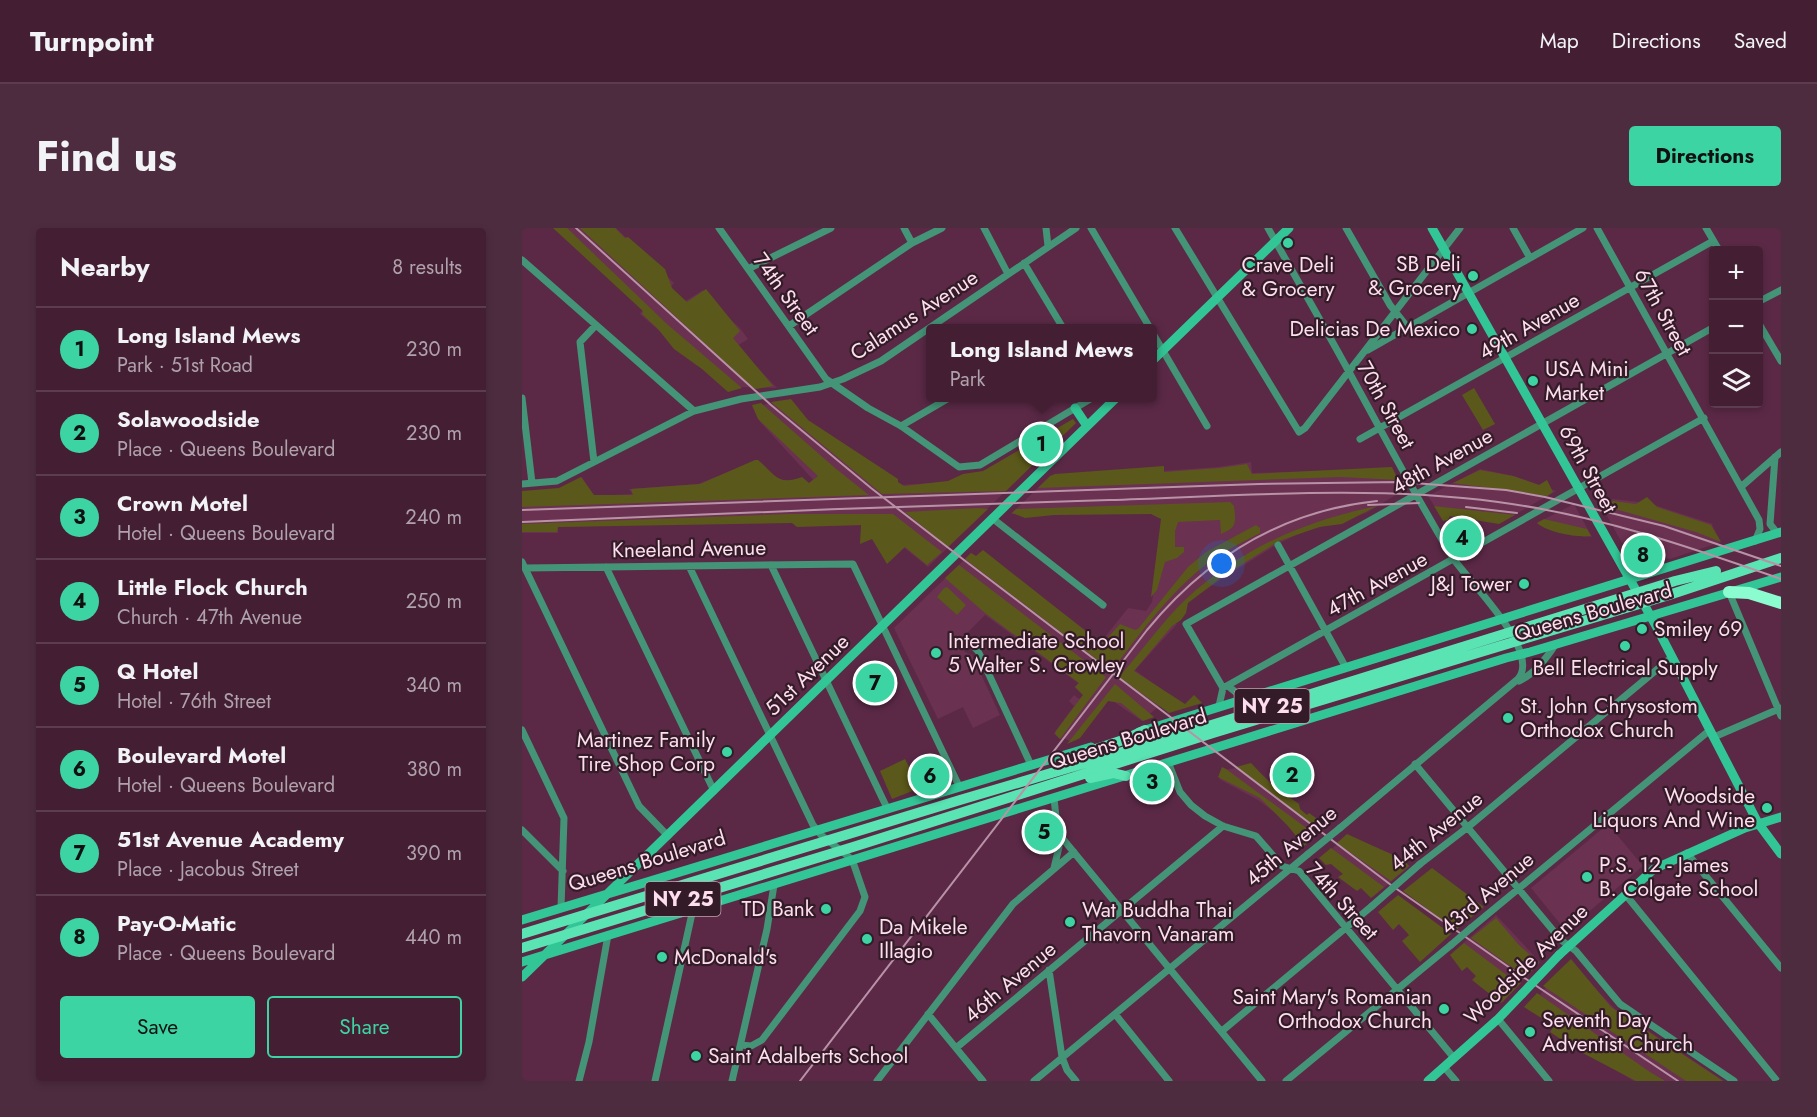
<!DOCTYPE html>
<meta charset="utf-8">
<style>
:root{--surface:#441f34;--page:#4e2c40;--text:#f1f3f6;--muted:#afa2ac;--line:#5c3d4f;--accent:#3dd4a3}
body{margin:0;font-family:Jost,sans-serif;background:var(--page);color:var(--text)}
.controls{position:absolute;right:18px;top:18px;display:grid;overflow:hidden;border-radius:6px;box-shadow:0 3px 9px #0003}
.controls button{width:54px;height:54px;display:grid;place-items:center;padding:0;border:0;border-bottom:2px solid var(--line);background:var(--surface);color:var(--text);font:30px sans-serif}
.you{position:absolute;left:700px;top:336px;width:21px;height:21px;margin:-15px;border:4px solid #fff;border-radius:50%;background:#1a73e8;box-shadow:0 0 0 9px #1a73e833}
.badge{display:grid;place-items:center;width:39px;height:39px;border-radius:50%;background:var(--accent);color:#111;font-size:20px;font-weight:700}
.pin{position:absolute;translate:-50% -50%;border:3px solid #fff;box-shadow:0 2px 6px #0006}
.popup{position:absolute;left:404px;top:96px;width:231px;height:78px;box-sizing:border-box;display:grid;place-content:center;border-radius:6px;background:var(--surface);filter:drop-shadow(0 2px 4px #0005);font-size:20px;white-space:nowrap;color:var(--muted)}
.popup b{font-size:22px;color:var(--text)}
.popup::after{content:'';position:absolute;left:50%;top:100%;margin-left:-12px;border:12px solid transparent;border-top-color:var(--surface)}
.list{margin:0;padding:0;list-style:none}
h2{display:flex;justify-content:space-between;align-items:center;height:78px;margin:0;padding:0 24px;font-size:26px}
h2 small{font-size:20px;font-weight:400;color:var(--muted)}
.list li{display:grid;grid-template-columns:39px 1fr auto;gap:18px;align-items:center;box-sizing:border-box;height:84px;padding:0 24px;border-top:2px solid var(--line)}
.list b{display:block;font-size:22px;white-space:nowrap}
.list p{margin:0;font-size:20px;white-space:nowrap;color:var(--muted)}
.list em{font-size:20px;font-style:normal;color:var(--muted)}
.actions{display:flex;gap:12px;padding:18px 24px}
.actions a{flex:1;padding:14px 0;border:2px solid var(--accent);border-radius:6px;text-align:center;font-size:21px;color:var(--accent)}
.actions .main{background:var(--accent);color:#111}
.icon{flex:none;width:33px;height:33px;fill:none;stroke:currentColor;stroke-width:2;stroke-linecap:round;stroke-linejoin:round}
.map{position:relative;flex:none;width:1259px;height:853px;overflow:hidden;border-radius:6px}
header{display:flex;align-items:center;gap:36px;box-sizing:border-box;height:84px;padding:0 30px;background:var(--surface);border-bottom:2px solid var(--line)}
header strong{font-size:28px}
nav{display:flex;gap:33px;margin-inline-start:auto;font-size:21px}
.intro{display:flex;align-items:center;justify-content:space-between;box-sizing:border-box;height:144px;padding:0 36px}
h1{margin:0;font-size:42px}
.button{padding:15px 27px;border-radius:6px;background:var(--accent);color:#111;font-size:21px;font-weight:700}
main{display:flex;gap:36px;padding:0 36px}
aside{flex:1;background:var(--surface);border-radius:6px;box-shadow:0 3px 9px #0003}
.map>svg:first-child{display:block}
</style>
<header>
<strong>Turnpoint</strong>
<nav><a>Map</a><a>Directions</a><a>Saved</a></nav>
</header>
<div class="intro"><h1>Find us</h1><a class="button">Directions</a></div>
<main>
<aside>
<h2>Nearby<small>8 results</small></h2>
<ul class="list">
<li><span class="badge">1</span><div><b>Long Island Mews</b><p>Park · 51st Road</p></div><em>230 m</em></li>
<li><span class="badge">2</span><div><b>Solawoodside</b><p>Place · Queens Boulevard</p></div><em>230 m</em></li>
<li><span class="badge">3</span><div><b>Crown Motel</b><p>Hotel · Queens Boulevard</p></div><em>240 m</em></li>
<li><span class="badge">4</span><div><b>Little Flock Church</b><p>Church · 47th Avenue</p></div><em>250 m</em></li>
<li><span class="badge">5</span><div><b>Q Hotel</b><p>Hotel · 76th Street</p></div><em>340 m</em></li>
<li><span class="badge">6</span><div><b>Boulevard Motel</b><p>Hotel · Queens Boulevard</p></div><em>380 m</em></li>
<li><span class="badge">7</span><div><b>51st Avenue Academy</b><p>Place · Jacobus Street</p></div><em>390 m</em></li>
<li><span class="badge">8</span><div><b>Pay-O-Matic</b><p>Place · Queens Boulevard</p></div><em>440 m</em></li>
</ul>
<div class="actions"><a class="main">Save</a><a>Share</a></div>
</aside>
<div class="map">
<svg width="1259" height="853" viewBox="0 0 1259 853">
<rect width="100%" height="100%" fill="#5b2946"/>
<path fill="#6a3151" d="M38,0h56l58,55 -5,6 15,13 19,-12 17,20 20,18 8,11 -11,7 40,42 -37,-1 -11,5 -89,-78 4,-7z
M268,173l17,21 93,63 120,-8 -92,90 -52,-42 -79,1v-5l-239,6v6h-36v-41l39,-4 21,-11 12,19 38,-2 -3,-5 69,-5 58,-23 26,25 35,-2 -56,-61 -9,-17z
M729,234l1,11 141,-4 11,21 -38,23 -68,21 -22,11 -56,35 -32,22 -18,19 7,3 -42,46 51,37 -17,5 -9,-7 -18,16 -32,-22 -33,41 -6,2 -7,-4 -4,1 -6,-6 20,-27 -5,-5 5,-6 5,4 4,-4 -8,-8 3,-4 -93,-68 -23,23 -1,7 4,7 7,3 28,60 -27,13 -10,-21 -25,12 -44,-91 77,-75 5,6 7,-7 118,90 27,-34 18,3 6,-9 11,-86 -14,-4 -138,2 36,-35 171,-12z
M958,241l34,7 42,15 -56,32 -60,-8 -12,-19z
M1091,271l35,4 65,21 -1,1 9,17 -51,17 -35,-12 -1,1 -12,-5 -21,-38z
M1052,276l18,33 -14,-2 -41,-12z
M729,537l48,41 2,5 26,16 -21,18 -19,-23 -29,-22 -39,-21 6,-9z
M1086,596l35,42 -77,65 -35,-43z
M825,608l45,18 18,12 -37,31 -50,-41z
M974,687l44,47 -37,40 -50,-50z
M1048,734l45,47 109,72h-90l-34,-20 -41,-28 -14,-14 -17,-9 26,-33z"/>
<path fill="#5b581b" d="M31,0h14l100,96 75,64 -14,4 -26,-23 -28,-20 -16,-20 -16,-15 1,-3z
M58,0h35l10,10 3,-1 37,32 7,19 15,14 19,-13 34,42 -7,7 40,48 -17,3 -5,-3z
M952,160l21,36 -12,6 -21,-35z
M269,171l17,21 90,59v3l6,4 44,-5 15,-7 20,-3 90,-52 3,4 -70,68 -124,3 -111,-92z
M239,175l74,65 34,27 -347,12v-16l37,-3 22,-11 13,18h39l-2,-6 69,-5 55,-24h3c18,15 19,26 44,17l7,6 9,-7 -60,-57 -6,-14z
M725,236l5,10 140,-7 6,13 -57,-3 -303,11 12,-12 5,-2 109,-8v6l55,-4z
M958,242l33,6 26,9 8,-5 6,12 -6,4 -94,-13z
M1125,269l10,10 54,18 10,17 -25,-10 -95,-27 12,-4 23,3z
M708,274l4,4c2,16 3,22 -13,28l-1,-14 -42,2 -3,9v16h9v5l-7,6 -12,4 -8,28 -6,7 10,-78 -10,-5 -97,1 -29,3 -13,-5 4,-4z
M855,278l-35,18 -23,3 -40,14 -57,36 -34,26 -2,10 -5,7 -9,6 -38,45 51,33 9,-9 8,8 -33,10 -50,-36c22,-25 43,-55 66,-77 55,-51 119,-79 192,-94z
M912,278l81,9 -16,9 -49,-8 -2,4 -5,1z
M456,280l10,1 -40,38 -43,-35z
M266,286h105l49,38 -15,13 -22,-18 -18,17 -15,-25 -12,5 1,-19 -64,2 -5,-4 -234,4 -1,5h-35v-8z
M1022,291l43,10 4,7c-14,2 -44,-4 -54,-13z
M734,297l4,3v5c-19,10 -40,20 -56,33 -37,30 -65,68 -92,105l-147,-112 6,-6 5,3 7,-6 119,94 18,-20 15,6 3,-1 50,-62 18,-15z
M437,337l147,112 -46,62 -5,-5 1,-3 27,-36 -8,-8 4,-4 -94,-70 -40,-35z
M425,359l19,18 -9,10 -20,-18 7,-9z
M593,456l39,33 -11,4 -22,-18 -13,-2 -28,37 -13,6z
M383,531l15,29 -28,11 -12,-28z
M729,535l21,22 27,19 1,5 7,6 2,-2 18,13 -6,5 -85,-64z
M700,539l4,2 90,66 -12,11 -16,-20 -28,-28 -42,-21z
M825,606l57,26 5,6 -18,15 -54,-38z
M809,620l53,39 -13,11 -10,-10 -4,3 -19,-14 5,-3 -12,-10 -5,1 -7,-7z
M910,640l52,39 -28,23 -53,-39z
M876,667l53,39 -31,28 -18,-21 7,-6 -10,-11 -6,6 -15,-18z
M974,690l22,26 21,19 -13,14 -55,-39z
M942,715l44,33 13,7 -20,20 -29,-23 4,-4 -9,-9 -5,4 -12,-16z
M1049,731l40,48 112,74h-37l-143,-95z
M1015,765l113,79 15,9h-29l-59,-31 -27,-18 4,-6 -30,-19z"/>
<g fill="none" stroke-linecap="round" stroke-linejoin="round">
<path stroke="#449477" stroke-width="7" d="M197,0l107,151 42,29 33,18 58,41 21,-2 112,-67
M382,0l8,15
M462,0l24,46
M524,0l2,18
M569,0l59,100
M653,0l124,204 6,-4 155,-200
M746,0c29,52 59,103 87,155 32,58 63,118 98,175 15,23 89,93 65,121l-178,149
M824,0l44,77 18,23
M991,0l17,30
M1075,0l162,292 1,9 -5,12
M1184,0l13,22
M0,32l172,151
M502,35l39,65
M226,41l83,-41
M1236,74l23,-12
M1236,94l23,39
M267,98l123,-83 30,-15
M630,104l55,94
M846,122l215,-122
M0,170l10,85
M379,198l48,-28
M838,211l353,-198
M1253,229l-5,67 7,9
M72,234l-14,-120 16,-17
M0,256l35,-3 137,-70 47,-12 79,-12 23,-8 38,-18 195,-133
M1220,258l39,-34
M470,290l111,87
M756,317l67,121
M0,334l117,244 29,30
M249,337l116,243
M167,338l124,259 8,10 28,22 5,8 11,32 -5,14 -98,129 -11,6 -10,-1
M84,339l108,224
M3,340l328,-4 106,222
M1207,364l52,124
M448,415l8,8 53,114
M997,453c15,-7 27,-22 36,-36
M706,458l15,12
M701,460l481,-270
M697,478l4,-18 -37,-64 528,-297
M0,502l42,88 -3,90
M1192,509l67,-29
M646,534l12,30 11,13 14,11 18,10 33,10 26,30 17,5 155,187
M893,536l146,176 15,11 44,53 114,77
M532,570l5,49 -5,21
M0,602l41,41
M536,605l204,248
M1165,625l94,115
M898,636l48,-37 204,-170
M1103,666l152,187
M949,700l239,-198
M527,742l13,87 5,13 9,11
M406,786l55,67
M593,786l54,67
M976,791l51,62
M700,803l150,-125
M434,820l267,-222
M922,839l12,14
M57,853l10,-39 19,-107
M133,853l38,-172
M210,853l35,-152 7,-44
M355,853l136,-177 61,-52
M512,853l274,-227
M764,853l165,-136"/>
<path stroke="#32c596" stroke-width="9" d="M910,0l223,396 103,199 23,31
M630,133l137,-133
M553,180l12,18
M617,504l642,-200
M0,692l569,-173
M1037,727l95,-86 91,-41 36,-11
M0,734l984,-304 24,-6 251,-75
M0,749l594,-579
M906,853l70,-62 24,-25"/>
<path stroke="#5ae3b3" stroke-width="10" d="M542,537l23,-13 39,-13 19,-9
M568,550l23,-5 13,3
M173,673l13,-3 9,4
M0,706l438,-134 213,-63 502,-156 41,-10
M0,720l331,-101 360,-114 456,-138 112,-37"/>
<path stroke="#8afcd0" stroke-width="12" d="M1207,364l20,1 32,10"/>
<path stroke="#b992a7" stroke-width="2" d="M54,0l195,177 100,83 93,72 427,325 132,92 155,104
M846,277l51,-2
M944,279l51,6
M0,282l737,-26 141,-2 106,8 39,7 119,29 117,40
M0,294c196,-9 391,-16 587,-22 127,-4 263,-15 389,2 99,13 189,44 283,77
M278,853l347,-451c60,-73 134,-119 230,-129"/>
<path stroke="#449477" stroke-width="7" d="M786,626l32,-26
M850,678l48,-42
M929,717l20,-17"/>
<path stroke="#32c596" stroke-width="9" d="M1000,766l37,-39"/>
</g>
<g fill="#3dd4a3" stroke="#331c28" stroke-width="2">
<circle cx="766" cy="15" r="6"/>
<circle cx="951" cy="48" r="6"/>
<circle cx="950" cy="101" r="6"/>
<circle cx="1011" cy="153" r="6"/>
<circle cx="1002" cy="356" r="6"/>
<circle cx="1120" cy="401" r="6"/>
<circle cx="1103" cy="418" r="6"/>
<circle cx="414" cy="425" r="6"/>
<circle cx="986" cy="490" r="6"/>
<circle cx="205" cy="524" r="6"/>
<circle cx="1245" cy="580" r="6"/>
<circle cx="1065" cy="649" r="6"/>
<circle cx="304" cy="681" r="6"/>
<circle cx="548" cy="694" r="6"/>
<circle cx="345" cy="711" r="6"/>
<circle cx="140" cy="729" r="6"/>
<circle cx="922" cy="781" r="6"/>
<circle cx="1008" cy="804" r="6"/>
<circle cx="174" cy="828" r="6"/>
</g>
<g text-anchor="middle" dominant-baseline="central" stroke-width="4.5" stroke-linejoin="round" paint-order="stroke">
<g fill="#331c28" stroke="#c1a4b3" stroke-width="1.5">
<rect x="712.5" y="461" width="75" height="34" rx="4.5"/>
<rect x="123.5" y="654" width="75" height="34" rx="4.5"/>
</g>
<g font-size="20" font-weight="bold" fill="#fedeee">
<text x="750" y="478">NY 25</text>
<text x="161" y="671">NY 25</text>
</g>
<g font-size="21" fill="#fedeee" stroke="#331c28" text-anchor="start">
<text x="939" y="36" text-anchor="end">SB Deli<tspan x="939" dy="24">&amp; Grocery</tspan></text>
<text x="766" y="37" text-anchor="middle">Crave Deli<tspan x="766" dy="24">&amp; Grocery</tspan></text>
<text x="938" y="101" text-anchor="end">Delicias De Mexico</text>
<text x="1023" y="141">USA Mini<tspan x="1023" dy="24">Market</tspan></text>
<text x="990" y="356" text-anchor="end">J&amp;J Tower</text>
<text x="1132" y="401">Smiley 69</text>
<text x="426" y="413">Intermediate School<tspan x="426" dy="24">5 Walter S. Crowley</tspan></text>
<text x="1103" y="440" text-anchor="middle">Bell Electrical Supply</text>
<text x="998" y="478">St. John Chrysostom<tspan x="998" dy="24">Orthodox Church</tspan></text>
<text x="193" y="512" text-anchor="end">Martinez Family<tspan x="193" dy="24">Tire Shop Corp</tspan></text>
<text x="1233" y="568" text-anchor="end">Woodside<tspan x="1233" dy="24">Liquors And Wine</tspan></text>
<text x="1077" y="637">P.S. 12 - James<tspan x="1077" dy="24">B. Colgate School</tspan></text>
<text x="292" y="681" text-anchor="end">TD Bank</text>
<text x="560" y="682">Wat Buddha Thai<tspan x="560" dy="24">Thavorn Vanaram</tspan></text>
<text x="357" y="699">Da Mikele<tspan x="357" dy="24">Illagio</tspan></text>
<text x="152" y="729">McDonald's</text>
<text x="910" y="769" text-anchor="end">Saint Mary's Romanian<tspan x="910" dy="24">Orthodox Church</tspan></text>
<text x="1020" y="792">Seventh Day<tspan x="1020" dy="24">Adventist Church</tspan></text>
<text x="186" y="828">Saint Adalberts School</text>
</g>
<g font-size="21" fill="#fedeee" stroke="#331c28">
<text transform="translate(264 66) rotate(54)">74th Street</text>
<text transform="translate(1141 84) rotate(61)">67th Street</text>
<text transform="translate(392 87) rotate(-33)">Calamus Avenue</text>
<text transform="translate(1007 98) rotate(-30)">49th Avenue</text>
<text transform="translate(864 177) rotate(61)">70th Street</text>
<text transform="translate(920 233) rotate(-29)">48th Avenue</text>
<text transform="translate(1066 241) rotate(61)">69th Street</text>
<text transform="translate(167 321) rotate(-1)">Kneeland Avenue</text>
<text transform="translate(855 356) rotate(-29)">47th Avenue</text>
<text transform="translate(1071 384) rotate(-16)">Queens Boulevard</text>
<text transform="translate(285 447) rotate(-44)">51st Avenue</text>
<text transform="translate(606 511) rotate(-17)">Queens Boulevard</text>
<text transform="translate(914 603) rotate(-39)">44th Avenue</text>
<text transform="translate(769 618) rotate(-40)">45th Avenue</text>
<text transform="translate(125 633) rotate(-17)">Queens Boulevard</text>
<text transform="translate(965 665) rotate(-40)">43rd Avenue</text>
<text transform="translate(820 673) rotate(48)">74th Street</text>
<text transform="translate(1004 736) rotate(-44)">Woodside Avenue</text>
<text transform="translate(488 754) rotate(-40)">46th Avenue</text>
</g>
</g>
</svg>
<div class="controls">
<button>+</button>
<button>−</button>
<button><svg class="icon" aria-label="layers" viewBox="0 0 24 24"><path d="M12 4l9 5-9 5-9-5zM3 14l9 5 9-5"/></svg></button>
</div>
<div class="you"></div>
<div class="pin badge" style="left:519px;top:216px">1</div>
<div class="popup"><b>Long Island Mews</b>Park</div>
<div class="pin badge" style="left:770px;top:547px">2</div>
<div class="pin badge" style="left:630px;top:554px">3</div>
<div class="pin badge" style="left:940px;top:310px">4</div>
<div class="pin badge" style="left:522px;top:604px">5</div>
<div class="pin badge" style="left:408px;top:548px">6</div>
<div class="pin badge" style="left:353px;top:455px">7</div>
<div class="pin badge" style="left:1121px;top:327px">8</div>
</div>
</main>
